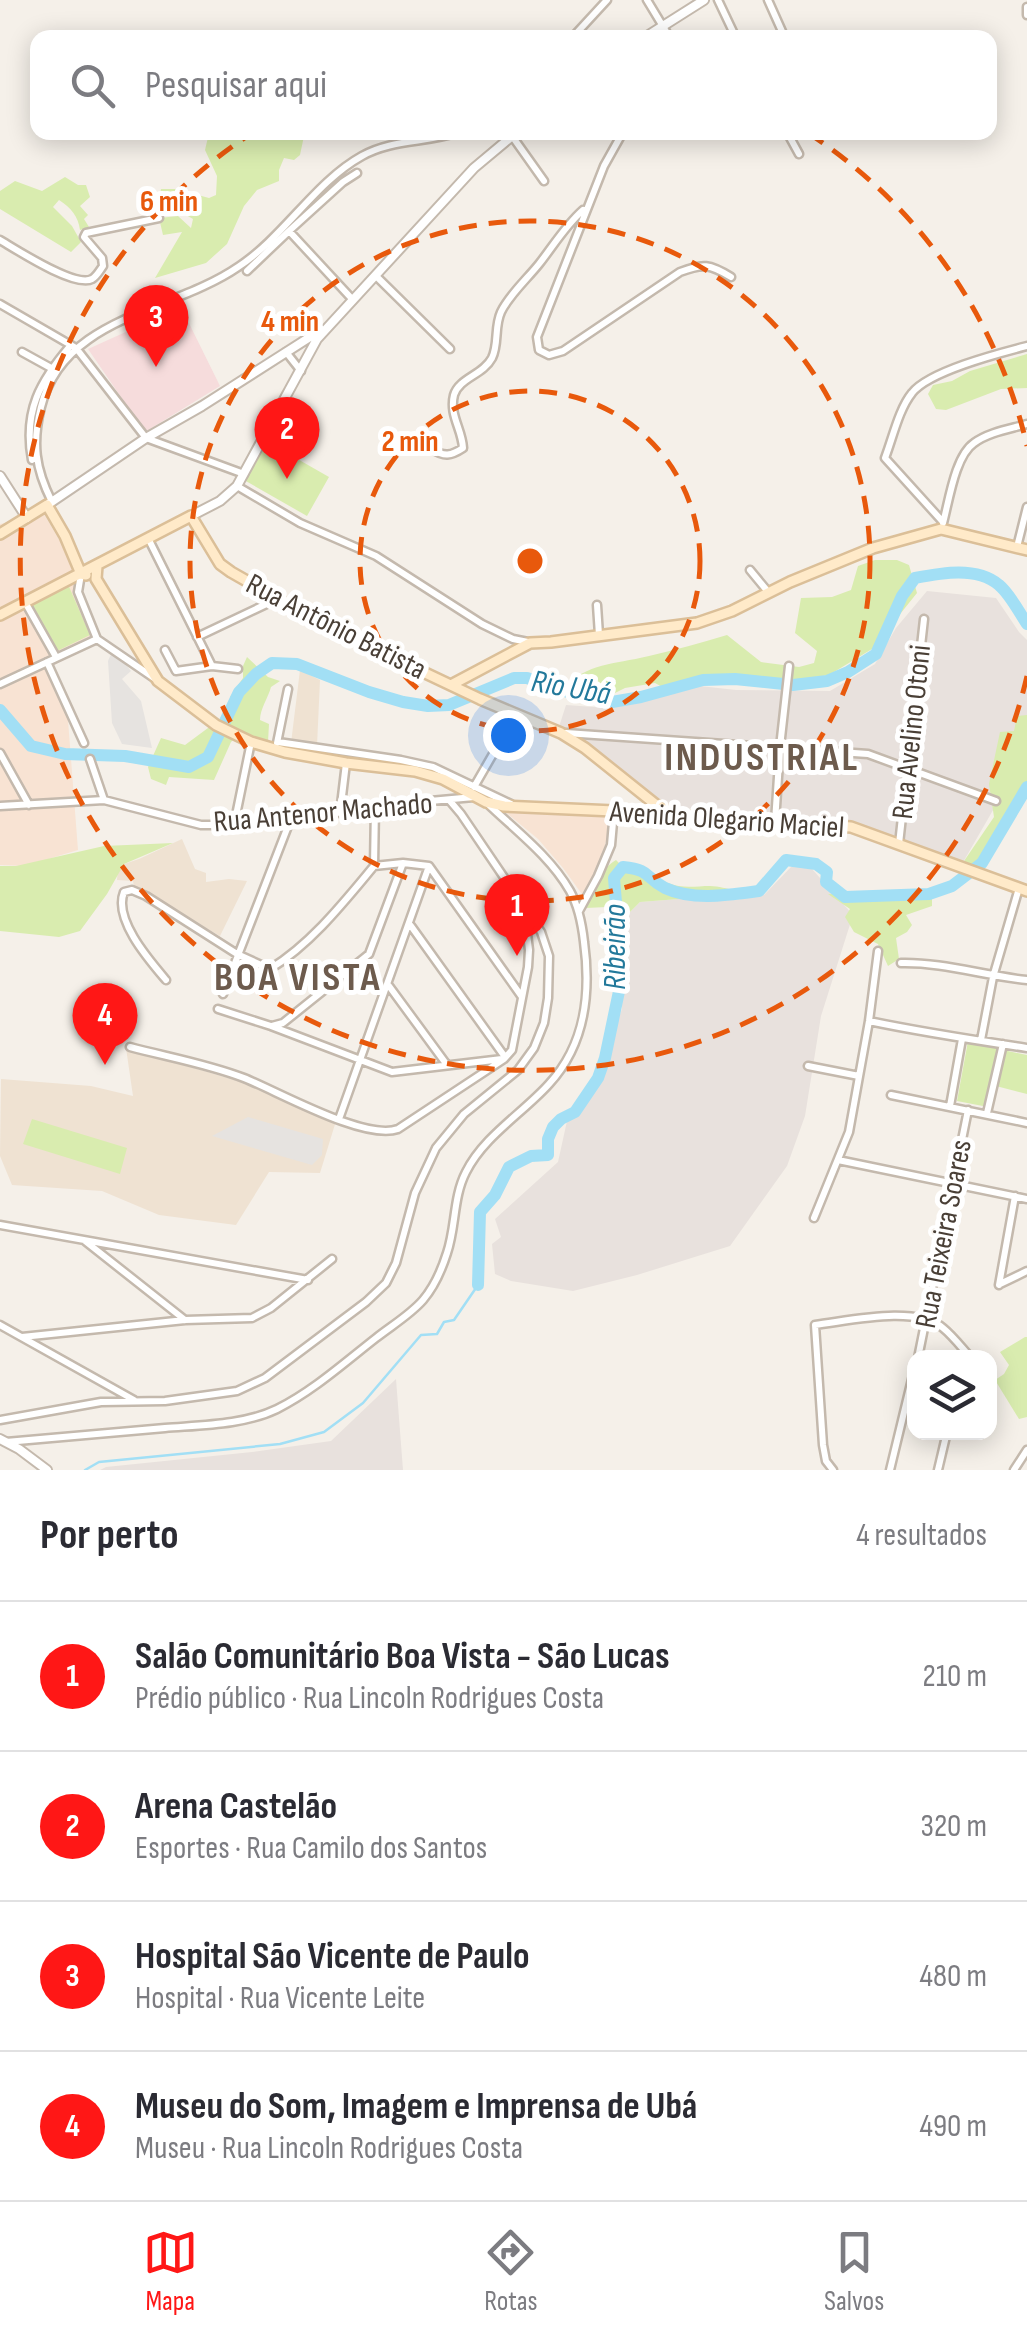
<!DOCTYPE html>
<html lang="pt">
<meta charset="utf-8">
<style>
:root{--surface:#fff;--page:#f7f7f7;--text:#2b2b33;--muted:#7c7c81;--line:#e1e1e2;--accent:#ff1716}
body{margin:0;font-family:"Sofia Sans Condensed",sans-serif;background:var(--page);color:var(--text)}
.controls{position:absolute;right:30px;bottom:30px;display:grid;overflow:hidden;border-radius:20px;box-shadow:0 5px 25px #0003}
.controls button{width:90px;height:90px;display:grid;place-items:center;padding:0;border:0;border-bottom:2px solid var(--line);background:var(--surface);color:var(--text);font:50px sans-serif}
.you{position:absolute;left:508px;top:735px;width:35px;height:35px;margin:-25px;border:8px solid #fff;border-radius:50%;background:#1a73e8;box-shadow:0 0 0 15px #1a73e833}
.badge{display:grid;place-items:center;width:65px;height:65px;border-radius:50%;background:var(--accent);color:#fff;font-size:32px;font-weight:700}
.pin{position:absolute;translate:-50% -82px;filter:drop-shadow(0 2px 5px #0008)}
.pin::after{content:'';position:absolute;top:52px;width:35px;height:30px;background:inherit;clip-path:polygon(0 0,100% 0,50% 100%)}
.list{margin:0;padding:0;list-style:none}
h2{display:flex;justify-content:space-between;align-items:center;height:130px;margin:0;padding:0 40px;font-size:42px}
h2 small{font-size:32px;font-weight:400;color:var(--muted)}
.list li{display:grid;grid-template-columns:65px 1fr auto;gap:30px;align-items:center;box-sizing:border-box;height:150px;padding:0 40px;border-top:2px solid var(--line)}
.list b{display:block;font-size:38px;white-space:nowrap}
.list p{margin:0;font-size:32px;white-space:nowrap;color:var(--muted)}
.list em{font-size:32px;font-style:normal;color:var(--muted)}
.icon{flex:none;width:55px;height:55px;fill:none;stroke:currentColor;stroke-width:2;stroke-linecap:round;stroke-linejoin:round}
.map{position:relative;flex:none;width:1027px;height:1470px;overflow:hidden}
.search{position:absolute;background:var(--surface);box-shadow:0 5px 25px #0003;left:30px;right:30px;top:30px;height:110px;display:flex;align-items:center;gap:25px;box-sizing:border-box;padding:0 35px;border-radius:20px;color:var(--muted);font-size:38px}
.sheet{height:730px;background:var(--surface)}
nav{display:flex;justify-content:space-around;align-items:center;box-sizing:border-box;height:140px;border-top:2px solid var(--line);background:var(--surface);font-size:28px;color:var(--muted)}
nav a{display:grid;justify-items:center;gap:5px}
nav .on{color:var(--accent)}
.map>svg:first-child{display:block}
</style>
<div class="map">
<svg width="1027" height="1470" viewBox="0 0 1027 1470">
<rect width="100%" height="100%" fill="#f5f0e9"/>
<path fill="#f8e3d3" d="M44,514l34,58 -3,17 20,55 -47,24 19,39 11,143 -53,16 -25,-1v-341z
M504,811l107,6 -8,39 -19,41 -21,-29 -25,-29z"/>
<path fill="#e8e1dd" d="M927,591l69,7 23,34 8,8v111l-65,113 -107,-41 -181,-13 -34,-17 -89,-60 7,-3 8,-25 42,3 92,-22 36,4 94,1 45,-27 21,-36z
M792,866l20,3 41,46 -32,101 -16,100 -18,50 -57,80 -93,29 -64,16 -62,-10 -16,-7 -3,-30 9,-7 -6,-18 63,-57 9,-41 25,-27 30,-85v-89l18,-18 52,-4 43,2 29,-5z
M396,1379l7,91h-303l6,-3 146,-15 79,-11z"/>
<path fill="#efe2d2" d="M300,670l20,10 -3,66 -26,-3z
M182,839l13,30 11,4v9l23,-3 18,2 -27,55 -86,-49 -1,-6 -16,-1 1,-14 21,-7z
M126,1048l112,33 98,40 -16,52 -51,-1 -33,53 -77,-10 -57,-24 -90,-6 -12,-29 1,-77 90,7 42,10z"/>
<path fill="#f6dcdc" d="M181,307l39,79 -75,46 -57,-83z"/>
<path fill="#d9ecaf" d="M209,133h103l-8,3 -4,19 -6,5 -10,-2 -5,12v11l-22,9 -13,16 -17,38 -21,19 -51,15 27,-46 -19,3 -4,-17 19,-2 13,12 2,-9 -19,-11h-12l-3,-8 2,-11h15l33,9 7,-3 1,-19 -12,-26z
M65,177l13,8h8l4,12 -10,9 8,9 -4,4 5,8 -9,3c-2,-14 -9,-22 -21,-30l-6,7 19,19 9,16 -10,10 -71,-43v-18l15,-10 27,10z
M1027,354v34l-26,1 -55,21 -10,-1 -8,-15 5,-9 19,-4 18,-10z
M266,441l63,36 -22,39 -63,-36z
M875,560h22l12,5 8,28 -45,56 -43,26 -34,5 -93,-5 -36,14 -11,-6 -30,5 -14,7 -51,-6c31,-27 51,-24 89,-33 26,-6 52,-13 78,-21l34,27 38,5 15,-4 3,-12 -22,-18 6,-35 31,-1 19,-7 7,-24z
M67,582l23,53 -35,17 -26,-49z
M247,657l21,20 12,4 -9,6c-3,11 -11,22 -11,33l9,4 -1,18 -27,-10 -10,10 -17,38 -45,-3 -3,8 -15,-6 -3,-12 13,-29 24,7 23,-17 15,-1 7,-15v-15l13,-19v-12z
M1027,715v73l-50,79 -15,-3 32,-47 -5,-33 11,-52 14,-1 3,-15z
M173,843l-49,21 -17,30 -27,37 -21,6 -59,-6v-65h16l88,-20z
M616,860l7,7c28,-7 26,8 45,16 14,6 28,3 42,3 9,0 17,3 25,4l2,4 -2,6 -43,-2 -52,4 -18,18 -13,3 -4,-7 2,-9 -21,1c6,-19 13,-38 30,-48z
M828,894l104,1v11l-26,9 6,10 -5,7 -11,6 3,21 -11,7 -10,-22 -24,-12 -9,-15 5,-8z
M968,1041l33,5 -13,61 -31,-6z
M1003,1050l24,5v39l-31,-8z
M32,1119l95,29 -7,26 -97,-30z
M1025,1337h2v80l-8,2 -24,-39 9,-6 5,-9 -9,-13z"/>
<path fill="#e6e3e0" d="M111,654l11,6 9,11 -9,8 19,22 11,47 -30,-4 -10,-21 -4,-62z
M248,1117l75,22 -1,16 -10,10 -100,-29z"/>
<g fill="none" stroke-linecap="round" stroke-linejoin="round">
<path stroke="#a2dff5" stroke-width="2.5" d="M85,1470l14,-8 181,-18 44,-12 39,-29 58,-68 16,-1 7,-12 10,-2 24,-35"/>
<path stroke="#a2dff5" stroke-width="12" d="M0,710l31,36 34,8 60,2 64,11 19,-10 31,-65 17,-18 16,-11 25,1 72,28 34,10 25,4 21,-1 65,-27h13l47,16 38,8 29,-5 62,-17 32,-1 58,6 34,-4 21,-9 28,-18 26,-58 13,-18c26,-5 62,-12 84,7 11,9 20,27 28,39
M478,1285l2,-73 15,-17 14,-28 22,-11 17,-1v-16l5,-12 8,-8 14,-7 23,-34 7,-20 17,-81 -8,-99 9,-11c29,3 21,10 42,21 28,13 64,7 94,3l27,-31 30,4 11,8 -1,10 19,15 84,-3 23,-8 30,-23 45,-76"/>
<g stroke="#c4b9ad" stroke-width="11">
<path id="minor" d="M647,0l23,38
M718,0l18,38
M768,0l17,38
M1027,7v8
M572,38l35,-38
M623,132l-19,34 -67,171 2,13 10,5 14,-4 117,-79c23,-9 30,-8 51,5
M787,132l12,22
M512,136l32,45
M289,231l54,-49 14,-9
M0,240c17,10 75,48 92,39 5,-3 8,-9 11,-13l-1,-8 -18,-21 2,-4 73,-15
M247,271l42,-40 64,69
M376,276l74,73
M0,304l76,44 70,90 98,36
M22,352l29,16
M286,352l15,19
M432,449c12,8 19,7 31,-1 -1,-19 -14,-33 -9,-53 5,-17 29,-20 38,-37 7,-14 2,-31 9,-46 8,-17 26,-33 38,-48 15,-19 26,-38 44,-54
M32,460c-9,-49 8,-79 39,-115
M237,486l63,37 76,33 106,68 31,15 15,3
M52,502c-17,-34 -20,-59 -11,-95 22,-91 132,-95 197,-140 46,-30 77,-85 124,-111 30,-17 65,-13 96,-24
M943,522l-58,-64c8,-21 14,-49 27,-65 17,-22 88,-40 115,-47
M943,523c6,-22 12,-67 31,-80 15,-11 36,-14 53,-19
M148,538l64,128
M1017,547l10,-40
M750,570l19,23
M81,574l-3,18 19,47
M25,602l31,55
M597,605l2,30
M197,637l80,-38
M97,639l57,39
M165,650l11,21 36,-5 26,3
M47,662l37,81
M0,684l97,-45
M566,733l302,21 128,47
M278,742l123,18 32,7 78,37
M277,743l11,-54
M0,753l29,52
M90,759l14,41
M474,787l42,-73
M0,806l104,-6 97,25h33l56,-4 85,-15 99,-9
M340,813l6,-50
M775,822l5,-75 9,-81
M234,825l17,-83
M899,844l25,-225
M374,866l29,-3 26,3 93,131
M579,911l19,-35 13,-31 3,-34
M411,926l94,131
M901,963c42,-1 84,13 126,17
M166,980c-17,-20 -53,-61 -42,-88l8,-2 14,6 91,58 33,15c41,-25 74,-67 104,-103l1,-60
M389,986l58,79
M223,994l67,-173
M218,1009l53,17 121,46 110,-13
M869,1021c52,11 105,19 158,27
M272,1026l11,-3 86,-69 34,-91
M981,1040l12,-63 26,-89
M130,1047c38,10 78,17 114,31 35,14 121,63 154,51l106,-70 8,-9 16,-83 1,-17 -5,-41
M808,1066l51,10
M891,1095l136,28
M950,1106l12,-67
M987,1113l16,-69
M339,1119l90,-253
M838,1160l189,39
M814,1218l35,-86 20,-111 9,-70
M0,1225l308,55
M85,1241l100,79
M1000,1284l27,-13
M999,1285l16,-89
M0,1325l134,75
M22,1337l163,-17 67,-2 19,-10 61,-49
M918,1358l50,-248
M0,1420l101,-18 64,-1 72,-10 28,-13 101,-76 20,-19 10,-20 19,-70 21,-45 28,-34 54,-44 16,-22 10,-25 4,-25 1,-42 -8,-24 -80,-118 -11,-13
M6,1442c53,-5 106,-9 159,-14 36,-3 79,-3 112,-19 36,-18 67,-46 99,-71 15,-12 34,-23 47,-38 11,-13 19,-31 24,-47 9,-26 6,-56 19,-81 18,-36 57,-59 83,-88 37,-40 42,-91 35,-142 -2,-18 -5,-35 -14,-51 -20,-35 -55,-61 -83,-88
M833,1470l-7,-9 -3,-16 -8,-120c34,-4 100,-20 128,3 10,8 19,20 28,30
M890,1470l24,-99
M938,1470l9,-38
M1014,1470l13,-20"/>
</g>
<g stroke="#c4b9ad" stroke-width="12">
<path id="tertiary" d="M644,38l60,-38
M0,476l27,42
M47,505l99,-67 56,-32 119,-76
M191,516l29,-15 17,-15 80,-147 157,-171 43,-36
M0,1439l19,10 28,21"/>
</g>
<g stroke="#dbbf98" stroke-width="14">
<path id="secondary" d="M0,534l47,-29 18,31 16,38 5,1
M97,566l-1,13 62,102 58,44 35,17 34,10 61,11 69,8 28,8 43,23 18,4 110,5 237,16 176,64
M0,615l191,-99 29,48 11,8 93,53 156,74 81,34 24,15 70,56 18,10
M451,685l79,-42 21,-1 146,-19 35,-12 58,-29 83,-34 68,-19 86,21"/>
</g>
<use href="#minor" stroke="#fff" stroke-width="6"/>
<use href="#tertiary" stroke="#fff" stroke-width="8"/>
<use href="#secondary" stroke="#ffeac9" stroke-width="9"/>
</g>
<g fill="none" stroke="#e8590c" stroke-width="5" stroke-dasharray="18 12">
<circle cx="530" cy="561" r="170"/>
<circle cx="530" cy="561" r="340"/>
<path d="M1027 676A510 510 0 1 1 252 133M808 133A510 510 0 0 1 1027 446"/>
</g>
<g text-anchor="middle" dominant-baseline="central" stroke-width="10" stroke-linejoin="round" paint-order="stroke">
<g font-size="30" fill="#493f36" stroke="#fff">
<text transform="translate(336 627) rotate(27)">Rua Antônio Batista</text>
<text transform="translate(912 732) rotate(-84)">Rua Avelino Otoni</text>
<text transform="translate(323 813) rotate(-5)">Rua Antenor Machado</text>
<text transform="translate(727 820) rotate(4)">Avenida Olegario Maciel</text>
<text transform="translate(944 1234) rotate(-79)">Rua Teixeira Soares</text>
</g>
<g font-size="32" font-style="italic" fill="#23799b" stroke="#fff">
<text transform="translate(571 688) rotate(10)">Rio Ubá</text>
<text transform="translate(615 947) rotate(-90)">Ribeirão</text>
</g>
<g font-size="40" font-weight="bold" letter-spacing="2.5" fill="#6d5b4d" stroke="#fff">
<text x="762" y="758">INDUSTRIAL</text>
<text x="298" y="978">BOA VISTA</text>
</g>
</g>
<circle cx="530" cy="561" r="15" fill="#e8590c" stroke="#fff" stroke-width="5"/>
<g font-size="30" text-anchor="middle" font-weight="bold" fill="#e8590c" stroke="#fff" stroke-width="10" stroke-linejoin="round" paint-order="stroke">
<text x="169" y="211">6 min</text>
<text x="290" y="331">4 min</text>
<text x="410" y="451">2 min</text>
</g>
</svg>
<div class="controls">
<button><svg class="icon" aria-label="layers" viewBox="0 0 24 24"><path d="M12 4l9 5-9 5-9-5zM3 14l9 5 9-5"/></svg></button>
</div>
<div class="you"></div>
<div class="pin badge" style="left:517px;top:956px">1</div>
<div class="pin badge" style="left:287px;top:479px">2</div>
<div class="pin badge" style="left:156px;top:367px">3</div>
<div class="pin badge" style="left:105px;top:1065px">4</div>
<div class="search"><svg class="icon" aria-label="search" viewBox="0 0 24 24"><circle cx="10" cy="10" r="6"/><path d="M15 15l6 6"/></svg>Pesquisar aqui</div>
</div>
<section class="sheet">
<h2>Por perto<small>4 resultados</small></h2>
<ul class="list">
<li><span class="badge">1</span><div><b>Salão Comunitário Boa Vista - São Lucas</b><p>Prédio público · Rua Lincoln Rodrigues Costa</p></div><em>210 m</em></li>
<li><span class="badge">2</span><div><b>Arena Castelão</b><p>Esportes · Rua Camilo dos Santos</p></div><em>320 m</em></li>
<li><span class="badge">3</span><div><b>Hospital São Vicente de Paulo</b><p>Hospital · Rua Vicente Leite</p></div><em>480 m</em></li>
<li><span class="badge">4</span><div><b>Museu do Som, Imagem e Imprensa de Ubá</b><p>Museu · Rua Lincoln Rodrigues Costa</p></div><em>490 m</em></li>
</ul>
</section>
<nav>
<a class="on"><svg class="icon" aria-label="map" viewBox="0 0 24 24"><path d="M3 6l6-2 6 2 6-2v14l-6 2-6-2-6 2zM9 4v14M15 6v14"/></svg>Mapa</a>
<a><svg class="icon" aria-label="directions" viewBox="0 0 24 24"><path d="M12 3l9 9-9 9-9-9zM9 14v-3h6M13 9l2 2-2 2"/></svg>Rotas</a>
<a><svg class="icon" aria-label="saved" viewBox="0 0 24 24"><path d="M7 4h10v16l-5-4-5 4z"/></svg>Salvos</a>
</nav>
